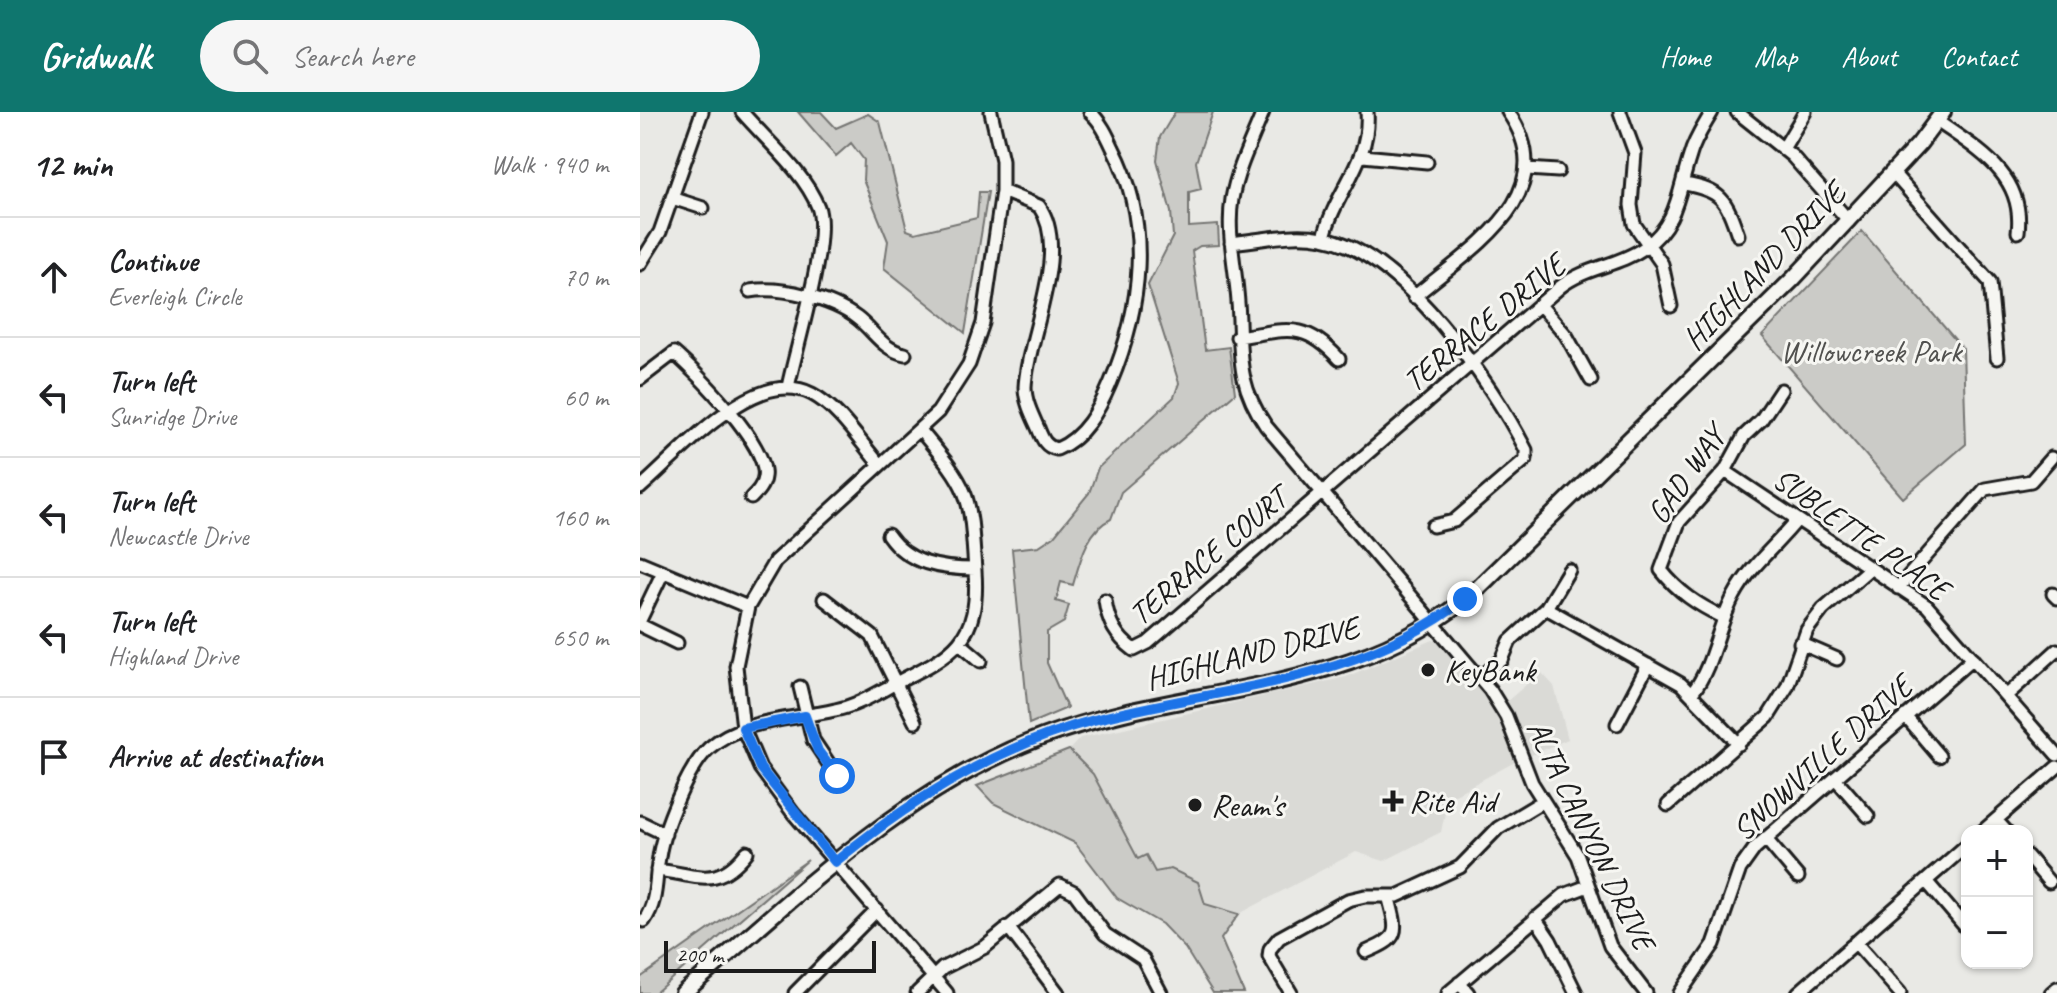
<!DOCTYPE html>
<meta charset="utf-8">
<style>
:root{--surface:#fff;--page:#f6f6f6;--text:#202124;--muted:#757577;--line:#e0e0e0;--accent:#0f766e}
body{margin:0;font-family:Caveat,sans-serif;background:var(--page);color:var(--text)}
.controls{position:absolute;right:24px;bottom:24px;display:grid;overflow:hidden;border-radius:16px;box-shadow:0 2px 6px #0004}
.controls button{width:72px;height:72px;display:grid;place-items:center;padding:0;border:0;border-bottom:2px solid var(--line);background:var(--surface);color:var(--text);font:40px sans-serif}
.scale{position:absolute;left:24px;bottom:20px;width:212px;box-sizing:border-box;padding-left:8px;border:4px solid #1c1c1c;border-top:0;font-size:22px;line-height:28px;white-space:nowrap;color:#1c1c1c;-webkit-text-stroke:6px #f6f6f2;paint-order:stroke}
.stop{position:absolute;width:24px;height:24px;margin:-18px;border:6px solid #1a73e8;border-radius:50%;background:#fff}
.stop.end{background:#1a73e8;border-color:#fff;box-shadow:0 2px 8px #0008}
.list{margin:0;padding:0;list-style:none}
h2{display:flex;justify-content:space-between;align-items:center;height:104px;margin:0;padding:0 32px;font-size:34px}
h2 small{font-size:26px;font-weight:400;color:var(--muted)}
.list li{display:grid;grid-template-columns:52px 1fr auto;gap:24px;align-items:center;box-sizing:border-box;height:120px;padding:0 32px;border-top:2px solid var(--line)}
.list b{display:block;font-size:30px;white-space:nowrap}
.list p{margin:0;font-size:26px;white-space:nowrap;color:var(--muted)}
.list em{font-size:26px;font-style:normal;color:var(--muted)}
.icon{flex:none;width:44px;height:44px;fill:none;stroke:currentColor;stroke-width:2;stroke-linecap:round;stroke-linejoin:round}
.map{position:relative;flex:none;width:1417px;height:881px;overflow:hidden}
header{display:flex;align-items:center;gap:48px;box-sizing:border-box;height:112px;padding:0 40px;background:var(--accent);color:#fff}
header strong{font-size:38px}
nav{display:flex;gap:44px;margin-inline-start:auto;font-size:28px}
.search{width:560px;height:72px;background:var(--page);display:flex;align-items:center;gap:20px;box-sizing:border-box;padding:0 28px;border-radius:44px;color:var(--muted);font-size:30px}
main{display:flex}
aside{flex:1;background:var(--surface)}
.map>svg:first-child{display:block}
</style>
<header>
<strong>Gridwalk</strong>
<div class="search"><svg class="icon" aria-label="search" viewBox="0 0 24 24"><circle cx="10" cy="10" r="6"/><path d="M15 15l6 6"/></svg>Search here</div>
<nav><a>Home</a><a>Map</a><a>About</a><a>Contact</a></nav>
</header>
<main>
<aside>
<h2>12 min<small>Walk · 940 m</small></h2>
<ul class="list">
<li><svg class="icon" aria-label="ahead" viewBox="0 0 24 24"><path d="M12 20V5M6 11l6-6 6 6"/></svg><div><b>Continue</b><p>Everleigh Circle</p></div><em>70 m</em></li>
<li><svg class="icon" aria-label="left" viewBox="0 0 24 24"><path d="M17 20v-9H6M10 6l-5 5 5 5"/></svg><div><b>Turn left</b><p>Sunridge Drive</p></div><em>60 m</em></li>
<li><svg class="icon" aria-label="left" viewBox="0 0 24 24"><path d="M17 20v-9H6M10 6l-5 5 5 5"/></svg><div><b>Turn left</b><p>Newcastle Drive</p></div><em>160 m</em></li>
<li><svg class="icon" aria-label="left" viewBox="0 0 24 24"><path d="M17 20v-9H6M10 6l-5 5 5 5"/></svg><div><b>Turn left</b><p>Highland Drive</p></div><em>650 m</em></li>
<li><svg class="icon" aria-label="arrive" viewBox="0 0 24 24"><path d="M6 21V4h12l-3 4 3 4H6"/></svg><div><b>Arrive at destination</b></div></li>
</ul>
</aside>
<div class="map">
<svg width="1417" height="881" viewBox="0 0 1417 881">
<rect width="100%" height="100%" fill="#e9e9e5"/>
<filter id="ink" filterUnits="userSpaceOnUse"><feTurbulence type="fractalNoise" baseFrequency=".0125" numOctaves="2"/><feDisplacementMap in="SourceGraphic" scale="16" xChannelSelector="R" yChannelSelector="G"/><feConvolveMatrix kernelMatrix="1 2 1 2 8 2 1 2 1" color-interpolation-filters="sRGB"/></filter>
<g filter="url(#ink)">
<path fill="#dadad6" d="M793,528l6,2 51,59 25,61 -67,36 -7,34 -57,29 -28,-9 -117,62 -35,-10 -6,-22 -23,-10h-20l-17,-13 -45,-85 -24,-24 11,-12 266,-61z
M901,560l13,14 14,53 -41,18 -21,-55z"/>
<path fill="#cbcbc7" stroke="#747472" stroke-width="2" d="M158,0h23l15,16 32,-14 12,8 27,108 8,3 62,-15 2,-26h9l-23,141 -81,-65 4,-27 -25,-61 1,-20 -13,-17 -15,13z
M535,0h38l-17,50 5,27 -12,3v35l29,-2 1,20 -19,1 -8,5 13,99 24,-3 6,46 -114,99 -10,27c-24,11 -31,42 -38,66l-12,-3 -5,19 13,4 -5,17 -17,10v31l20,45 -38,16 -17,-175 27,-3 15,-10 35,-43 9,-25 76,-71 5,-14 -31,-98 25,-49 -2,-24 -14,-52 3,-23z
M1222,119l101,118 3,95 -63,54 -141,-162z
M429,638l24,24 45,85 8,-4 9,17 16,-3 27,13 7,22 34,10 -18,25 23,54h-31l-28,-45 -23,-24 -45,-26 -42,-55 -82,-40 -16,-17z
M168,748l-153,133h-15v-15z"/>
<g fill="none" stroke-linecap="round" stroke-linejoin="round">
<g stroke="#1c1c1c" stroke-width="17">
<path id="minor" d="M102,0c25,29 62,60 76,95 12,32 -22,141 -30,180
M623,0c-11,28 -26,57 -31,87 -5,30 2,61 5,92 6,54 -5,86 29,135l224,264 16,26 26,67 46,73 32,90 36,47
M980,0l15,41 -4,52 3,19 28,40 9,42
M1097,0l55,44 57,65
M1297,9c41,29 88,54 81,111
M1143,37l22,-37
M723,44l64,6
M887,57l31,2
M1253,61l97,109 7,76
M1044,72c38,6 42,16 54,51
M362,79l37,15c32,45 -12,130 -14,181 0,14 7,28 13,41 4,10 7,19 19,21 27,-11 42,-39 53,-65 32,-76 42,-161 3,-236 -6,-13 -12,-26 -23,-36
M32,86l31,10
M684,126c10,-46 47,-76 43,-126
M591,131c30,-3 62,-11 92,-5 78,13 169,145 203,212v9l-72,62 -21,5
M0,152l20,-32 42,-120
M110,179c31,-5 82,8 107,27 17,13 26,32 48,36
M774,185c56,-48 152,-102 94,-185
M900,193l26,30 25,45
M597,225c48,-6 66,-18 102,22
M0,267l34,-26c22,19 96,94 90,124 -1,9 -7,15 -13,21
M1085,359l202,135 130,149
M0,376c40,-34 115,-124 172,-94 27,14 48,48 68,71
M248,423c20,29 53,34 87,34
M0,450l108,45
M1258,476l87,-99 46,-8 20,-23
M1413,482l4,4
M184,487l48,37 43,86
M465,488c3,22 11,37 29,50l14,-7 412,-356c25,-20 58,-21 84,-39 34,-24 34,-56 46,-92 4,-16 14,-30 22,-44
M906,496l135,76 58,60
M1083,505c-25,-12 -45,-25 -62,-47l18,-48 46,-51 19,-35 17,-16 20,-30
M0,508l23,-48
M0,513l37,18
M1160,531l37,16
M321,532l20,17
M841,565l21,-17 8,-19 36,-33 23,-38
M160,575l13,53 24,36
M1053,580c21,-28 24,-65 41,-96 16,-30 42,-50 63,-76
M1366,584l51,-46
M1265,604l34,40
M977,612l31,-59
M1195,666l33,38
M1028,693l100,-88 19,-30 20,-57 16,-21 46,-40
M1356,708l10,11
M0,710l25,12
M1343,719l74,-64
M1125,726l33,39
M1387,744l22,26
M17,758c42,5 60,20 90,-18
M1286,769l41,48
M895,806l15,22 26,53
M4,809c14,-20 11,-41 15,-64 4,-28 29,-90 50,-109 34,-30 84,-28 126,-38 22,-4 42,-17 61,-27 57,-29 84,-42 79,-112 -5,-79 -4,-80 -55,-141
M368,815l50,66
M1215,830l45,51
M726,840c34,-14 32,-19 23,-53
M819,871l9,10
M155,881l82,-83
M277,881l26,-25 42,-21 75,-62 14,7 31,42 38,25 18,34
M307,881l-154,-180 -33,-45 -17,-40 -7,-62 12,-59 27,-46 163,-149 31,-48 14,-41 19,-132v-31l-11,-48
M651,881l-22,-37 1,-7 9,-11 69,-38 17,-4h32l63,-29 38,-39 45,-27
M808,881l116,-98 24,-9
M1040,881l34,-49 26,-75 15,-21 218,-190
M1158,881l169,-148
M1411,881l6,-5"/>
</g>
<g stroke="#1c1c1c" stroke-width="20">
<path id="major" d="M43,881c113,-96 218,-203 359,-256 144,-54 318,-40 437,-150l314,-308 126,-135 24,-32"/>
</g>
<use href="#minor" stroke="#f6f6f2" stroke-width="11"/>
<use href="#major" stroke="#f6f6f2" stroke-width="14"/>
</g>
</g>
<g fill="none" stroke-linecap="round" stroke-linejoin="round" filter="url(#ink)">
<path stroke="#1a73e8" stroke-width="10" d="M197,664l-19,-25 -13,-35 -62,12 17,40 75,94c77,-63 162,-116 259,-142 126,-33 264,-37 371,-121"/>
</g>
<g fill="#1c1c1c" stroke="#f6f6f2" stroke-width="3">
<circle cx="788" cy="558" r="8"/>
<path d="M749 677h8v8h8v8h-8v8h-8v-8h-8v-8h8z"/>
<circle cx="555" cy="693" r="8"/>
</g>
<g text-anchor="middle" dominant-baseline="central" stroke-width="6" stroke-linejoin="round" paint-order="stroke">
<g font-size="32" fill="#1c1c1c" stroke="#f6f6f2">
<text transform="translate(1124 154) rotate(-46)">HIGHLAND DRIVE</text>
<text transform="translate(844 211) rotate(-39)">TERRACE DRIVE</text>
<text transform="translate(1046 363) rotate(-55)">GAD WAY</text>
<text transform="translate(1221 422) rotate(35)">SUBLETTE PLACE</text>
<text transform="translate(568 444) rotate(-40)">TERRACE COURT</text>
<text transform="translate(612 541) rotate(-14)">HIGHLAND DRIVE</text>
<text transform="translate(1182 646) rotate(-42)">SNOWVILLE DRIVE</text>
<text transform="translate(951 723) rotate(64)">ALTA CANYON DRIVE</text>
</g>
<g font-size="32" fill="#51514f" stroke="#f6f6f2">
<text x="1231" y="239">Willowcreek Park</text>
</g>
<g font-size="32" fill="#1c1c1c" stroke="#f6f6f2" text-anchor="start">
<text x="804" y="558">KeyBank</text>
<text x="769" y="689">Rite Aid</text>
<text x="571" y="693">Ream's</text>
</g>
</g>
</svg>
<div class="controls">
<button>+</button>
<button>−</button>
</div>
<div class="scale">200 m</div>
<div class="stop" style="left:197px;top:664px"></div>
<div class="stop end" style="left:825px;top:487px"></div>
</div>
</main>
